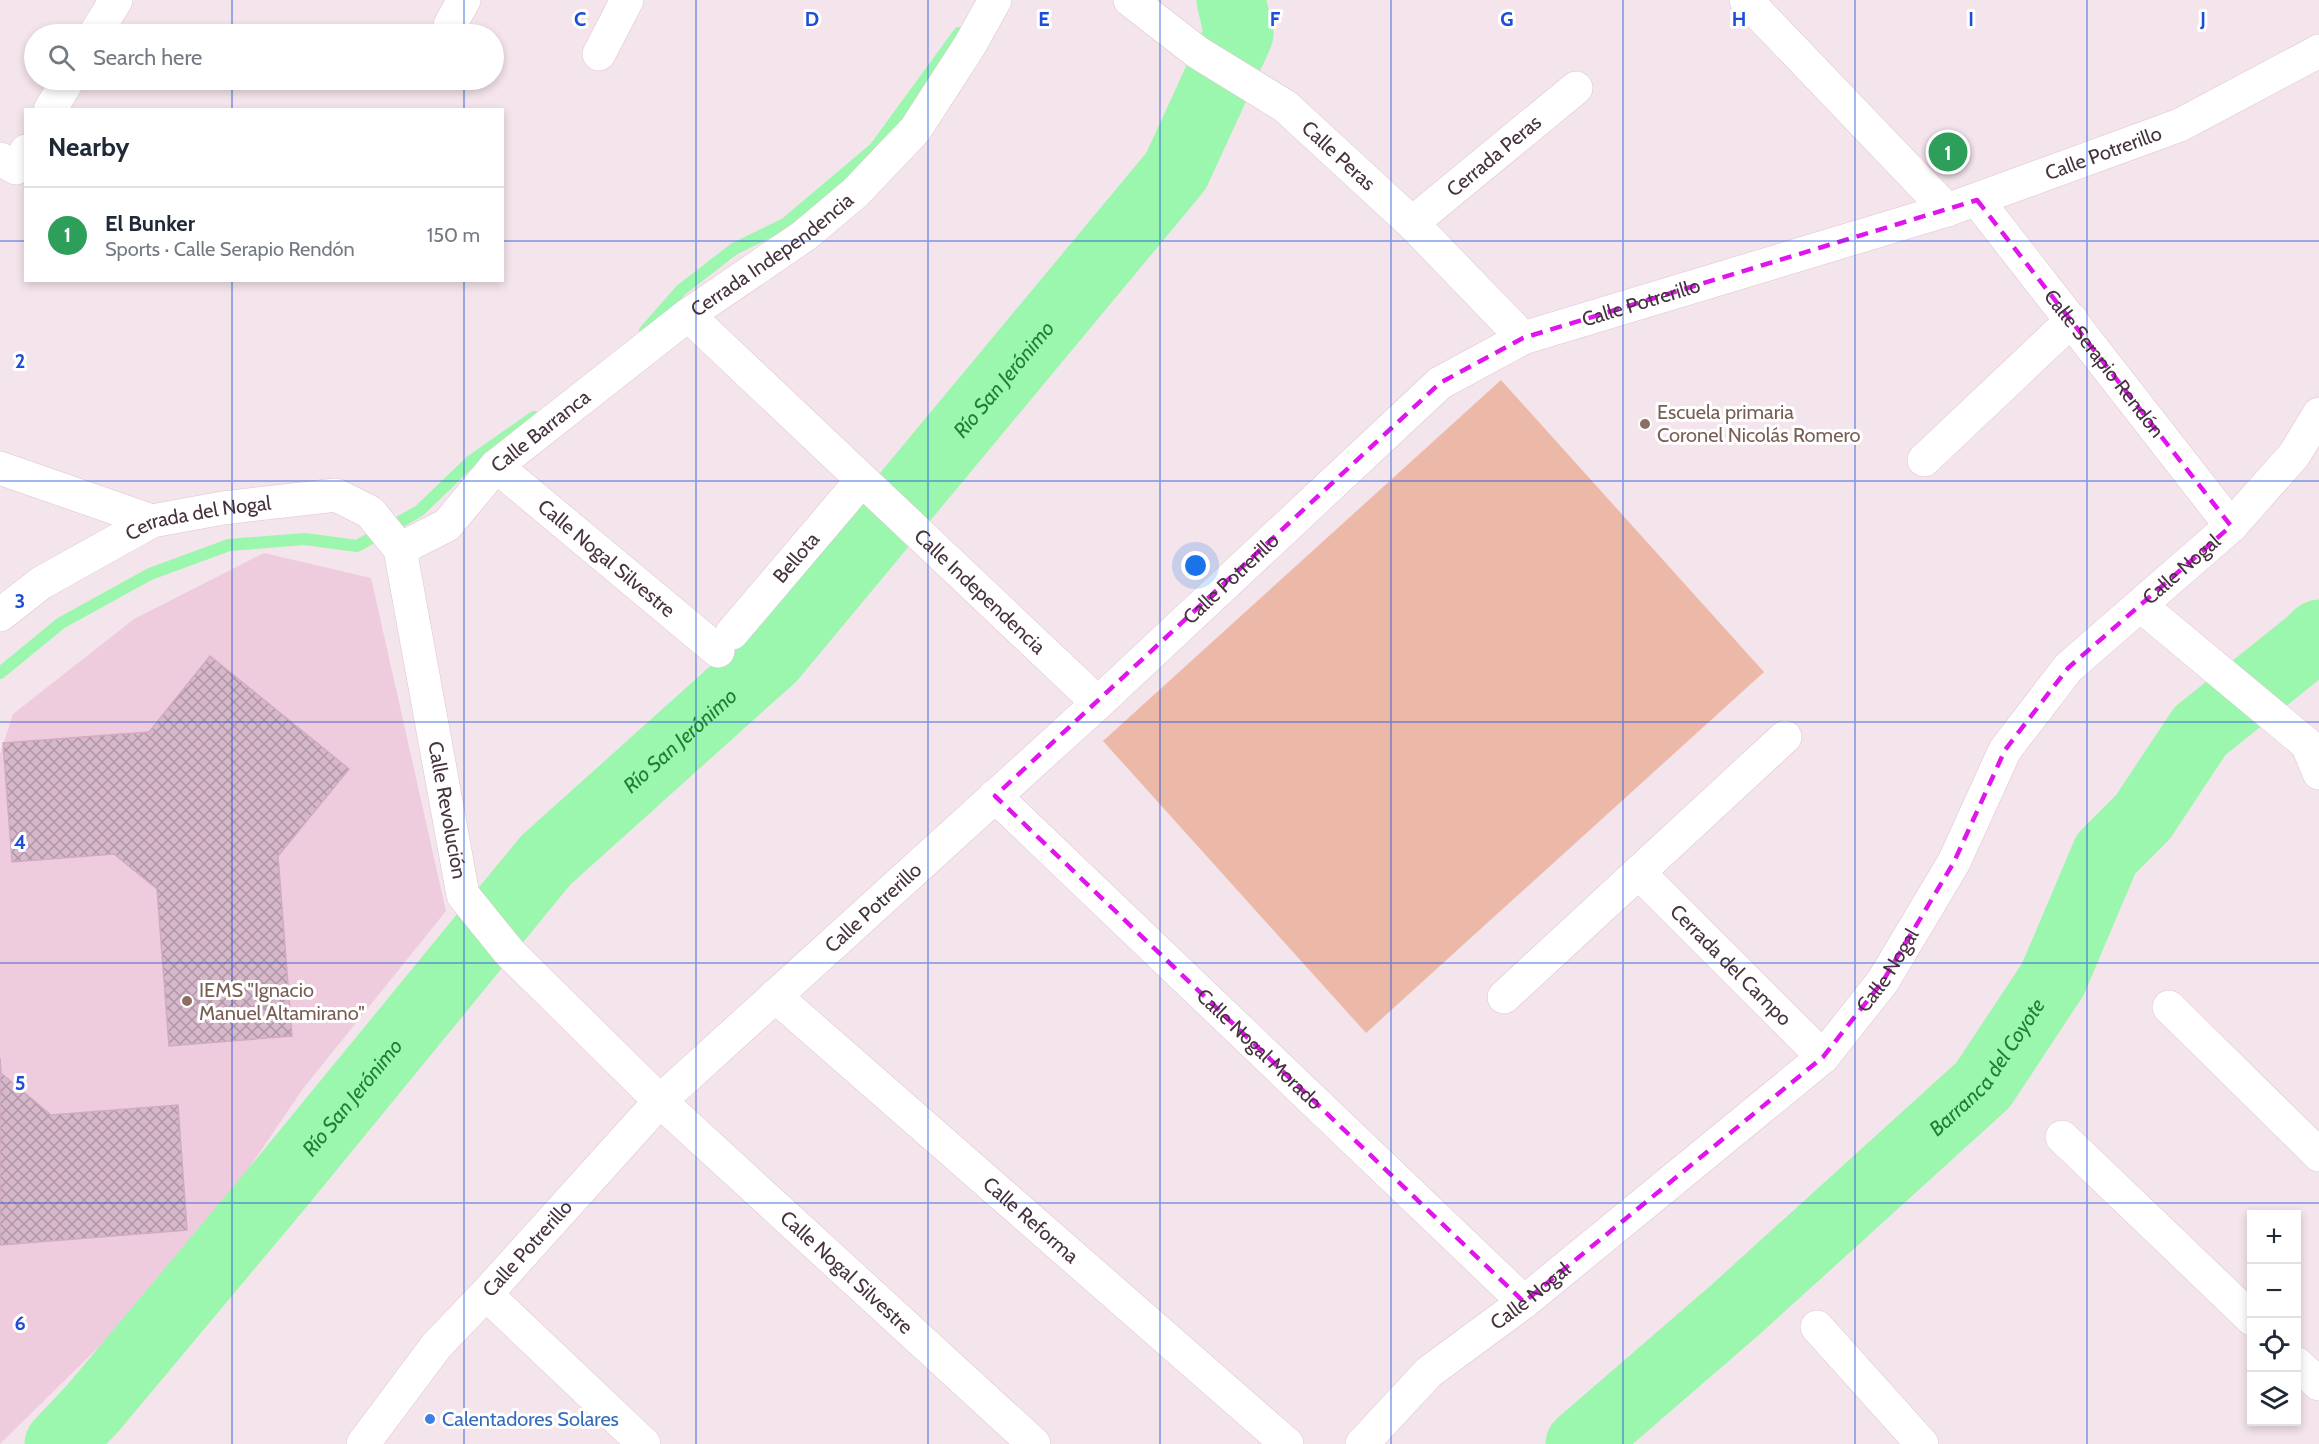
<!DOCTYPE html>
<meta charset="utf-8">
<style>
:root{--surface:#fff;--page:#f6f6f7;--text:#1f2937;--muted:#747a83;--line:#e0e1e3;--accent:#b45309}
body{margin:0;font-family:Cabin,sans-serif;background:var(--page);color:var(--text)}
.controls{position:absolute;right:18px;bottom:18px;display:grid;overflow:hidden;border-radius:0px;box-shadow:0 3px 9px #0003}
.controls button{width:54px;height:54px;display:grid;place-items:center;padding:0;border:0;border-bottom:2px solid var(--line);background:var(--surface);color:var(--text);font:30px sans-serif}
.you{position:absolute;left:1196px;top:566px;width:21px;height:21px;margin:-15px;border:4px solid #fff;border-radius:50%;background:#1a73e8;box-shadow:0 0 0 9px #1a73e833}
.badge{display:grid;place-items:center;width:39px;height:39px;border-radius:50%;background:var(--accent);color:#fff;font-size:20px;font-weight:700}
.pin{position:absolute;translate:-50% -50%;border:3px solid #fff;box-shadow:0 2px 6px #0006}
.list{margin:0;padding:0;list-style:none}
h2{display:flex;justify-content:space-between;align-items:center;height:78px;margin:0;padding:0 24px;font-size:26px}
h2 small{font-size:20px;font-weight:400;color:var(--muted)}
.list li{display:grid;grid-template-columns:39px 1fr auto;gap:18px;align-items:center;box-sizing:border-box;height:96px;padding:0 24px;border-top:2px solid var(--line)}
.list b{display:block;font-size:22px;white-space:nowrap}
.list p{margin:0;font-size:20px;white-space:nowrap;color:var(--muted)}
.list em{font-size:20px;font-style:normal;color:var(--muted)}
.icon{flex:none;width:33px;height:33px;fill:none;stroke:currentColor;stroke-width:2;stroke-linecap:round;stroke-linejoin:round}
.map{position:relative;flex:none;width:2319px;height:1444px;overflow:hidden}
.search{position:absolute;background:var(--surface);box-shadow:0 3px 9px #0003;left:24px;top:24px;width:480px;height:66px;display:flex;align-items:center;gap:15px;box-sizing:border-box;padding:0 21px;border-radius:33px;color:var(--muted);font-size:22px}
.panel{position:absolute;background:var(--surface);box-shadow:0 3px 9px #0003;left:24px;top:108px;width:480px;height:174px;border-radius:0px}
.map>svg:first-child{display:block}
</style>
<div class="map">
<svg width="2319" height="1444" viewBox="0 0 2319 1444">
<defs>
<pattern id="building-cross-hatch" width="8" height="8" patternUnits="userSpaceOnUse" patternTransform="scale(1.5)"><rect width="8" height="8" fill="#d6b8ca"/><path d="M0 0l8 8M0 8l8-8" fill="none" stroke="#af96a5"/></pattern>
</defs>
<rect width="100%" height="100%" fill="#f4e4ec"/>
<path fill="#ecd" d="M264,553l107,25 75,333 -144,179 -116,171 -186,183v-690l13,-40 121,-95z"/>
<path fill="#ecb9a9" d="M1501,380l263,292 -398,361 -263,-292z"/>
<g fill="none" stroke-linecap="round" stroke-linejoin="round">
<path stroke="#9af7ad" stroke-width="12" d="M645,331l36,-41 53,-41 51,-25 90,-76 84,-115
M0,673l61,-50 89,-49 79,-29 76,-6 52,7 62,-35 51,-49 64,-45"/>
<g stroke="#9af7ad" stroke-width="69">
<path id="s1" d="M59,1444l34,-36 185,-221 268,-327 226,-203 404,-486 63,-137 -8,-34"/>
<path id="s2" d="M1580,1444l155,-134 248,-225 70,-106 53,-125 37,-37 57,-86 111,-89 8,-8"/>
</g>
</g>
<path fill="url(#building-cross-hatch)" stroke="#d2abc2" stroke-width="1.5" d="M210,656l139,113 -71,87 14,180 -123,10 -12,-157 -43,-35 -102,8 -9,-119 146,-11z
M0,1058l1,15 50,42 127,-10 9,125 -187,15z"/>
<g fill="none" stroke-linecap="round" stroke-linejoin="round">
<g stroke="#dec3d2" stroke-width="34">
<g id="minor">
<path id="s3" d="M1130,0l67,52 88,54 127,117 111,115"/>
<path d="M1746,0l201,210"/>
<path d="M450,25l14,-25"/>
<path d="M95,34l21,-34"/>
<path d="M599,54l28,-54"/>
<path d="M50,110l18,-30"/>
<path d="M0,159l16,9 10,-17"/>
<path id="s4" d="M1977,200l254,326"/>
<path id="s5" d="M1412,223l164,-135"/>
<path id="s6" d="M688,315l410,388"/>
<path d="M1924,460l148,-140"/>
<path id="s7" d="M496,466l222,185"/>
<path d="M0,468l152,53"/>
<path id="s8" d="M400,549l47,-24 49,-59 192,-151 117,-80 50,-42 60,-63 55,-85 25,-45"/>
<path d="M2140,605l167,139 12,29"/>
<path id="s9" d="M0,615l41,-32 111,-62 71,-13 113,-13 34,17 30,37 63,346 47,58 150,148 374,343"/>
<path id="s10" d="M732,633l129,-152"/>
<path id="s11" d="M995,796l529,506"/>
<path id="s12" d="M1639,873l184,184"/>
<path id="s13" d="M775,996l512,448"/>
<path d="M1504,997l281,-260"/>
<path d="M2169,1007l150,148"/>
<path d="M2062,1137l190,182"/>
<path d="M486,1294l158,150"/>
<path d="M1817,1327l105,117"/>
<path d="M2296,1363l23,21"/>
<path id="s14" d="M363,1444l74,-99 49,-51 174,-193 438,-398 342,-320 83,-45 424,-128 233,-85 139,-74"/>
<path id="s15" d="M1362,1444l67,-72 95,-70 299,-245 60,-76 71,-119 51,-112 63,-82 163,-142 63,-71 25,-41"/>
</g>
</g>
<use href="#minor" stroke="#fff" stroke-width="33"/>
</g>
<path fill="none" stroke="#e014ec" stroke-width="4.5" stroke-dasharray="12 8" stroke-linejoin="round" d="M1977,200l254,326 -163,142 -63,82 -51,112 -71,119 -60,76 -299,245 -529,-506 445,-413 83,-45z"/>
<path fill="none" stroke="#1d4ed8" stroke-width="1.5" stroke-opacity="0.55" d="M232,0v34M464,0v34M696,0v1444M928,0v1444M1160,0v1444M1391,0v1444M1623,0v1444M1855,0v1444M2087,0v1444M232,80v30M464,80v30M0,241h26M502,241h1817M232,280v1164M464,280v1164M0,481h2319M0,722h2319M0,963h2319M0,1203h2319"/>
<g fill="#8d6e63" stroke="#fff" stroke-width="2">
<circle cx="1645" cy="424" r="6"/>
<circle cx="187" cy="1001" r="6"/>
</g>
<circle fill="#3f7fe0" stroke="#fff" stroke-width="2" cx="430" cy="1419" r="6"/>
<g text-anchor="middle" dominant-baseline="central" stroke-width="6" stroke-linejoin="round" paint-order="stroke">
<g font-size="20" fill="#46333f" stroke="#fff">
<text stroke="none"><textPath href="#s14" startOffset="2218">Calle Potrerillo</textPath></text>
<text stroke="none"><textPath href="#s3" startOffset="261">Calle Peras</textPath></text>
<text stroke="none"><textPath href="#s5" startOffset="106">Cerrada Peras</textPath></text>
<text stroke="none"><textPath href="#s8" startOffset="477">Cerrada Independencia</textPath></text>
<text stroke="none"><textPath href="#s14" startOffset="1732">Calle Potrerillo</textPath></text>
<text stroke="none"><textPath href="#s4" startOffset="207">Calle Serapio Rendón</textPath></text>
<text stroke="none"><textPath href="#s8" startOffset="186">Calle Barranca</textPath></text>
<text stroke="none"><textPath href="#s9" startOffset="225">Cerrada del Nogal</textPath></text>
<text stroke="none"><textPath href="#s10" startOffset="99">Bellota</textPath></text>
<text stroke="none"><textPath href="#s7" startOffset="144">Calle Nogal Silvestre</textPath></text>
<text stroke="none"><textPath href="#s15" startOffset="1215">Calle Nogal</textPath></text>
<text stroke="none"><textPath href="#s14" startOffset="1228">Calle Potrerillo</textPath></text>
<text stroke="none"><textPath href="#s6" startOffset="402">Calle Independencia</textPath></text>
<text stroke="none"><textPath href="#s9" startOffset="716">Calle Revolución</textPath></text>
<text stroke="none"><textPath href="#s14" startOffset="742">Calle Potrerillo</textPath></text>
<text stroke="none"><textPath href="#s12" startOffset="130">Cerrada del Campo</textPath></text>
<text stroke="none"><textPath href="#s15" startOffset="711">Calle Nogal</textPath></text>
<text stroke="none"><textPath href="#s11" startOffset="366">Calle Nogal Morado</textPath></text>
<text stroke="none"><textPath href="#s13" startOffset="340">Calle Reforma</textPath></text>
<text stroke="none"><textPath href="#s14" startOffset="256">Calle Potrerillo</textPath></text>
<text stroke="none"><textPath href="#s9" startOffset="1341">Calle Nogal Silvestre</textPath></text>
<text stroke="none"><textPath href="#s15" startOffset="225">Calle Nogal</textPath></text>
</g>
<g font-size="20" fill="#785e54" stroke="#fff" text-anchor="start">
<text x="1657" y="412">Escuela primaria<tspan x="1657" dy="23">Coronel Nicolás Romero</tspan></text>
<text x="199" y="990">IEMS "Ignacio<tspan x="199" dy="23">Manuel Altamirano"</tspan></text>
</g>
<g font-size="20" fill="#366cbe" stroke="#fff" text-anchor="start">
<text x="442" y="1419">Calentadores Solares</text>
</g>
<g font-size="21" font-style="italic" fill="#1d8032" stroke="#fff">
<text stroke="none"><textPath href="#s1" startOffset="1426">Río San Jerónimo</textPath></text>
<text stroke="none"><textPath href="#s1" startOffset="940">Río San Jerónimo</textPath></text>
<text stroke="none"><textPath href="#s2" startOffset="556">Barranca del Coyote</textPath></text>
<text stroke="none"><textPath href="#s1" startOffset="454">Río San Jerónimo</textPath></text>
</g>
</g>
<g font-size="20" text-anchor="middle" font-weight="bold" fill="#1d4ed8" stroke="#fff" stroke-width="6" stroke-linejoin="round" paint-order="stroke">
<text x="580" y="26">C</text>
<text x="812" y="26">D</text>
<text x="1044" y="26">E</text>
<text x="1275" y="26">F</text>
<text x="1507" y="26">G</text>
<text x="1739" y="26">H</text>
<text x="1971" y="26">I</text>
<text x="2203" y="26">J</text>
<text x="20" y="368">2</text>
<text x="20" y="608">3</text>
<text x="20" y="849">4</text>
<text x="20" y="1090">5</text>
<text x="20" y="1330">6</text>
</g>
</svg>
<div class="controls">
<button>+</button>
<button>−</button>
<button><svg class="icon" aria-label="locate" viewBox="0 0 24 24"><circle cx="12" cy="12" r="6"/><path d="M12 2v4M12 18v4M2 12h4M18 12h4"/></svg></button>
<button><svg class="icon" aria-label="layers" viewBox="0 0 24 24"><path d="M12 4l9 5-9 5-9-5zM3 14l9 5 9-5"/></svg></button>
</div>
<div class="you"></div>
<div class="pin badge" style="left:1948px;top:152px;background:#2e9e5b">1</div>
<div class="search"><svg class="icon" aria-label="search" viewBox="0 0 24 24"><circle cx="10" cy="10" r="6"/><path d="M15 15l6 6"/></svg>Search here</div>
<section class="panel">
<h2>Nearby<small></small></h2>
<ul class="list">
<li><span class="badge" style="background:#2e9e5b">1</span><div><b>El Bunker</b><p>Sports · Calle Serapio Rendón</p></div><em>150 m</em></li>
</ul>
</section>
</div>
